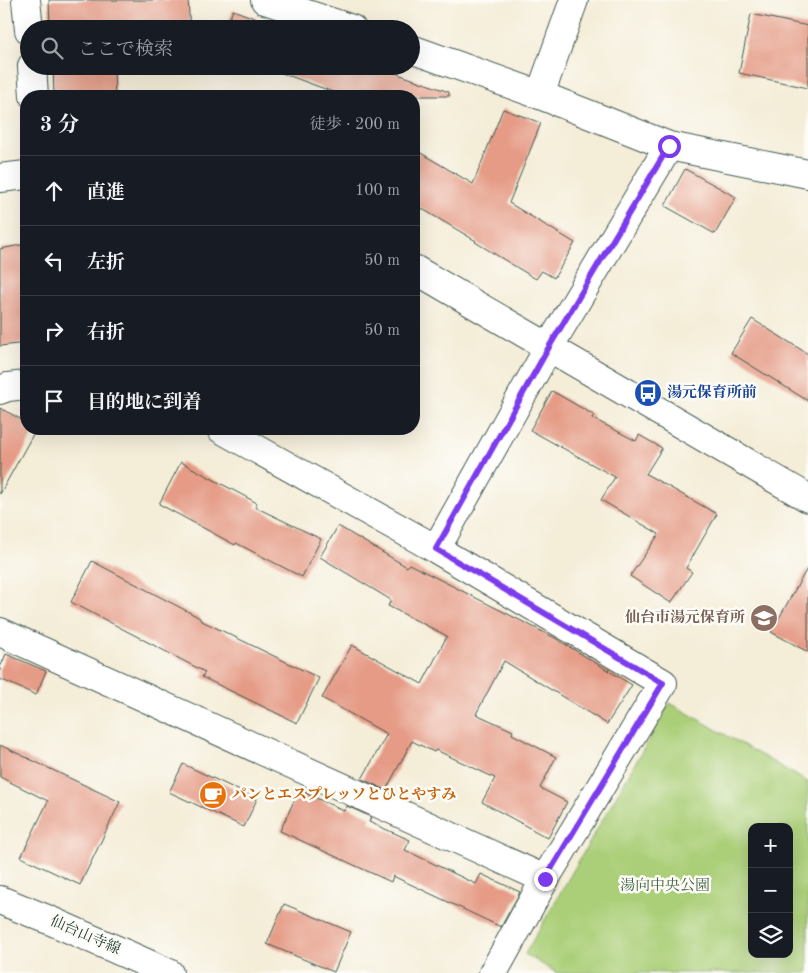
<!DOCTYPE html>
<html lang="ja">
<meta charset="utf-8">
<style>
:root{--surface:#171b24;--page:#20242c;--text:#f1f3f6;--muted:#9ea1a6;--line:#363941}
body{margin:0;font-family:"Old Standard TT","Noto Serif JP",serif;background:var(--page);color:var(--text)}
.controls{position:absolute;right:15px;bottom:15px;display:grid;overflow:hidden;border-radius:10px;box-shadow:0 5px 20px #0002}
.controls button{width:45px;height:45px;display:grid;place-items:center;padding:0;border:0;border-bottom:1px solid var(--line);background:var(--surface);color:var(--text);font:25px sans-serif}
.stop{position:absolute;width:15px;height:15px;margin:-11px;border:4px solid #7c3aed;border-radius:50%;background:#fff}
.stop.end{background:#7c3aed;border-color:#fff;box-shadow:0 1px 5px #0008}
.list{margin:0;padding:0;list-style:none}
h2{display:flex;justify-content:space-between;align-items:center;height:65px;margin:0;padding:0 20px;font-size:21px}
h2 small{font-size:16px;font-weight:400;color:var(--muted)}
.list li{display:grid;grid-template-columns:32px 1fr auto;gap:15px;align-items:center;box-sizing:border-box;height:70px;padding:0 20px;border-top:1px solid var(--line)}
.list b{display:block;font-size:19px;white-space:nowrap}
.list em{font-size:16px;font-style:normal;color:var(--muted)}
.icon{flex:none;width:28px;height:28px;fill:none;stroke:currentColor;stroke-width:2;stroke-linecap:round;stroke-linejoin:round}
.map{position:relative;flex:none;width:808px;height:973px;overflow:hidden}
.search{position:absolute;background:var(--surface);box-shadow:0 5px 20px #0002;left:20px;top:20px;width:400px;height:55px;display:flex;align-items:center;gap:12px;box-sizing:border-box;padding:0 18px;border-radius:28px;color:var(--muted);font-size:19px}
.panel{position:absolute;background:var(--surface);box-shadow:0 5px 20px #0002;left:20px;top:90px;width:400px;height:345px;border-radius:20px}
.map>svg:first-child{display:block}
</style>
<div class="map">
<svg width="808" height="973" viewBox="0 0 808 973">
<rect width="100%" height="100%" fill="#fdfcf7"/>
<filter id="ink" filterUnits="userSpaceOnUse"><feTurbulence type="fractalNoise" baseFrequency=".02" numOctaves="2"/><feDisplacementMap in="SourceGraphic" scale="10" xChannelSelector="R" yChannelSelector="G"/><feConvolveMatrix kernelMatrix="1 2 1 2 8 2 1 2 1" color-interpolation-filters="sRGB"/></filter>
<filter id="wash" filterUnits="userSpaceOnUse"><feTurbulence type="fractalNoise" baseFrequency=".0096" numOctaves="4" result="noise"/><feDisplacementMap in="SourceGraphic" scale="20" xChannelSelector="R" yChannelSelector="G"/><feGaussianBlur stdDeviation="1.12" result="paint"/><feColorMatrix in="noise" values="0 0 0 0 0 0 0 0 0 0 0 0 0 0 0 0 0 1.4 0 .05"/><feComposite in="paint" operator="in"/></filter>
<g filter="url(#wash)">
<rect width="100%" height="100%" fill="#f4edd8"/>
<path fill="#abcf78" stroke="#658656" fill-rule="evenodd" d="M670,703l138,79v191h-251l-32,-19zM752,827h37v127h-37z"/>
<g id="blocks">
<path fill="#e59b86" d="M49,0h139l2,29h-140z
M233,10l48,18 -1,1h-55z
M751,14l57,12v62l-69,-15z
M53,66h61l1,30h-61z
M271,66h104l74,26v4h-105l-73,-27z
M503,109l38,14 -32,80 66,40 -21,35 -12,-7 -6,8 -61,-37 1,-1 -62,-37v-55l59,35z
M685,169l51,28 -21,37 -50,-28z
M26,244v99l-26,3v-97z
M752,319l56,35v47l-77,-48z
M552,391l42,24 -2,3 44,23 3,-6 23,13 -16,26 71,40 -31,54 6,4 -21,31 -41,-27 29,-42 -58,-34 14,-23 -85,-47z
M0,408l26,14v7h10l-36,65z
M181,462l76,41 -2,4 66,32 -19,38 -66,-34 -1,2 -76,-41z
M338,526l69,41 2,-3 146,74 77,47 -25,39 -103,-63 -28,53 37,17 -1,3 44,23 -16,31 27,14 -19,36 -66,-36 13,-24 -59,-28 -2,2 -22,-11 -26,49 -24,-11 25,-45 -65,-36 30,-53 70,39 25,-48 -59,-30 3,-6 -71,-43z
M92,561l108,57v2l119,58 -22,45 -95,-46 3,-5 -134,-70z
M808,567v85l-37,-20z
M6,654l40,17 -10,24 -36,-16v-11z
M0,745l120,57 -40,83 -59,-28 27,-56 -48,-24z
M183,764l74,35 -13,28 -75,-35z
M299,790l45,21 3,-5 24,11 -2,5 41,18 -5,10 71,34 5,-10 39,18 -19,35 -108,-51 -2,6 -111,-51z
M284,904l67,28 -17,40 -67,-28z"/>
</g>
</g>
<g filter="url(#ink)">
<use href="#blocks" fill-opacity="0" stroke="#3f574d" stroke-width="1"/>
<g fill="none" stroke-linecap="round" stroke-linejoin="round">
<g stroke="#3f574d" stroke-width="30">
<path id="street" d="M26,0l3,30
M265,0l87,29
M411,49l129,46 129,51 139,28
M32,66l2,30
M540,95l34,-95
M0,390l8,-3 18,-2
M221,429l215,120 227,134 -118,196 -52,94
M436,549l113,-202 120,-201
M0,632l545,247"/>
</g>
<g stroke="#3f574d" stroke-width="30">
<path id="secondary" d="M0,178l26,-3
M414,269l394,229"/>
</g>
<g stroke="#3f574d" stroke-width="30">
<path id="primary" d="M0,900l49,20 120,53"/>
</g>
<use href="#street" stroke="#fff" stroke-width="28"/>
<use href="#secondary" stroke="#fff" stroke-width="28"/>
<use href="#primary" stroke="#fff" stroke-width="28"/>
</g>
</g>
<g fill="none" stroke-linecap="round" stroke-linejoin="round" filter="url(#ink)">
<path stroke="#7c3aed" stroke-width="6" d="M545,879l118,-196 -227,-134 113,-202 120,-201"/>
</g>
<defs>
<g id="bus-disc" transform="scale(1.4375)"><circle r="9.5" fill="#1a4fb4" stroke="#fdfcf7"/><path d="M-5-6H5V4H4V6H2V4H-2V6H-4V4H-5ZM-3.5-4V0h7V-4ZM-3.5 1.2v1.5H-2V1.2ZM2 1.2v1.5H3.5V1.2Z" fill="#fff"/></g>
<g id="school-disc" transform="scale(1.4375)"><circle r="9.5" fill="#8d6e63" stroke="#fdfcf7"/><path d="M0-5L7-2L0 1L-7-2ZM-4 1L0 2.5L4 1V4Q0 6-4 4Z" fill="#fff"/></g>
<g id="cafe-disc" transform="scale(1.4375)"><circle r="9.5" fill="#e8710a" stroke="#fdfcf7"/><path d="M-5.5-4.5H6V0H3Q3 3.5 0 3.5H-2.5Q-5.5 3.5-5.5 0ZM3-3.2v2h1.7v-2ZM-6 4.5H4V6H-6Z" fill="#fff"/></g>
</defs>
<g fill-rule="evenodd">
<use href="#bus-disc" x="648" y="393"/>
<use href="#school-disc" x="764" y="618"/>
<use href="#cafe-disc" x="213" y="795"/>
</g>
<g text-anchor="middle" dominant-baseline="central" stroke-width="5" stroke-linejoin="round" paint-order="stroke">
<g font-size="15" font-weight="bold" fill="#164399" stroke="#fdfcf7" text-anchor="start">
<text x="667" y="393">湯元保育所前</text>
</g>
<g font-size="15" font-weight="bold" fill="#785e54" stroke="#fdfcf7" text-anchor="end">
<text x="745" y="618">仙台市湯元保育所</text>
</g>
<g font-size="15" font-weight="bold" fill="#c56008" stroke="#fdfcf7" text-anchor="start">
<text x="232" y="795">パンとエスプレッソとひとやすみ</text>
</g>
<g font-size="15" fill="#426245" stroke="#fdfcf7">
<text x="665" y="886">湯向中央公園</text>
</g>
<g font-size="15" fill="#1f3d34" stroke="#fdfcf7">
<text transform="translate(85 936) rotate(24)">仙台山寺線</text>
</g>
</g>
</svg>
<div class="controls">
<button>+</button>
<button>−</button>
<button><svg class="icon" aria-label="layers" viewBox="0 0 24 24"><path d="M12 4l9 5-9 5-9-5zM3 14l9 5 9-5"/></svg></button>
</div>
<div class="stop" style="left:669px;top:146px"></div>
<div class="stop end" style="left:545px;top:879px"></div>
<div class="search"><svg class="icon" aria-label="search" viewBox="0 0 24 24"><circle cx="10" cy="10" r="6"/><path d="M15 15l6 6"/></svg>ここで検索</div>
<section class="panel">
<h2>3 分<small>徒歩 · 200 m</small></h2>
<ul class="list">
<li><svg class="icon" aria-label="ahead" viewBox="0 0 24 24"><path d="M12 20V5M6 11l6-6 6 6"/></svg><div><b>直進</b></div><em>100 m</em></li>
<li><svg class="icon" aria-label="left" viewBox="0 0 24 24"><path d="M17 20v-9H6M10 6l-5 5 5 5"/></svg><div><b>左折</b></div><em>50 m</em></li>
<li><svg class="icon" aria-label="right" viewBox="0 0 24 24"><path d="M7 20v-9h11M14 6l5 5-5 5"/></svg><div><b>右折</b></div><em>50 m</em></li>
<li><svg class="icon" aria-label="arrive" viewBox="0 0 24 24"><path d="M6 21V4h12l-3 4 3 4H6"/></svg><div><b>目的地に到着</b></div></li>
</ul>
</section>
</div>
